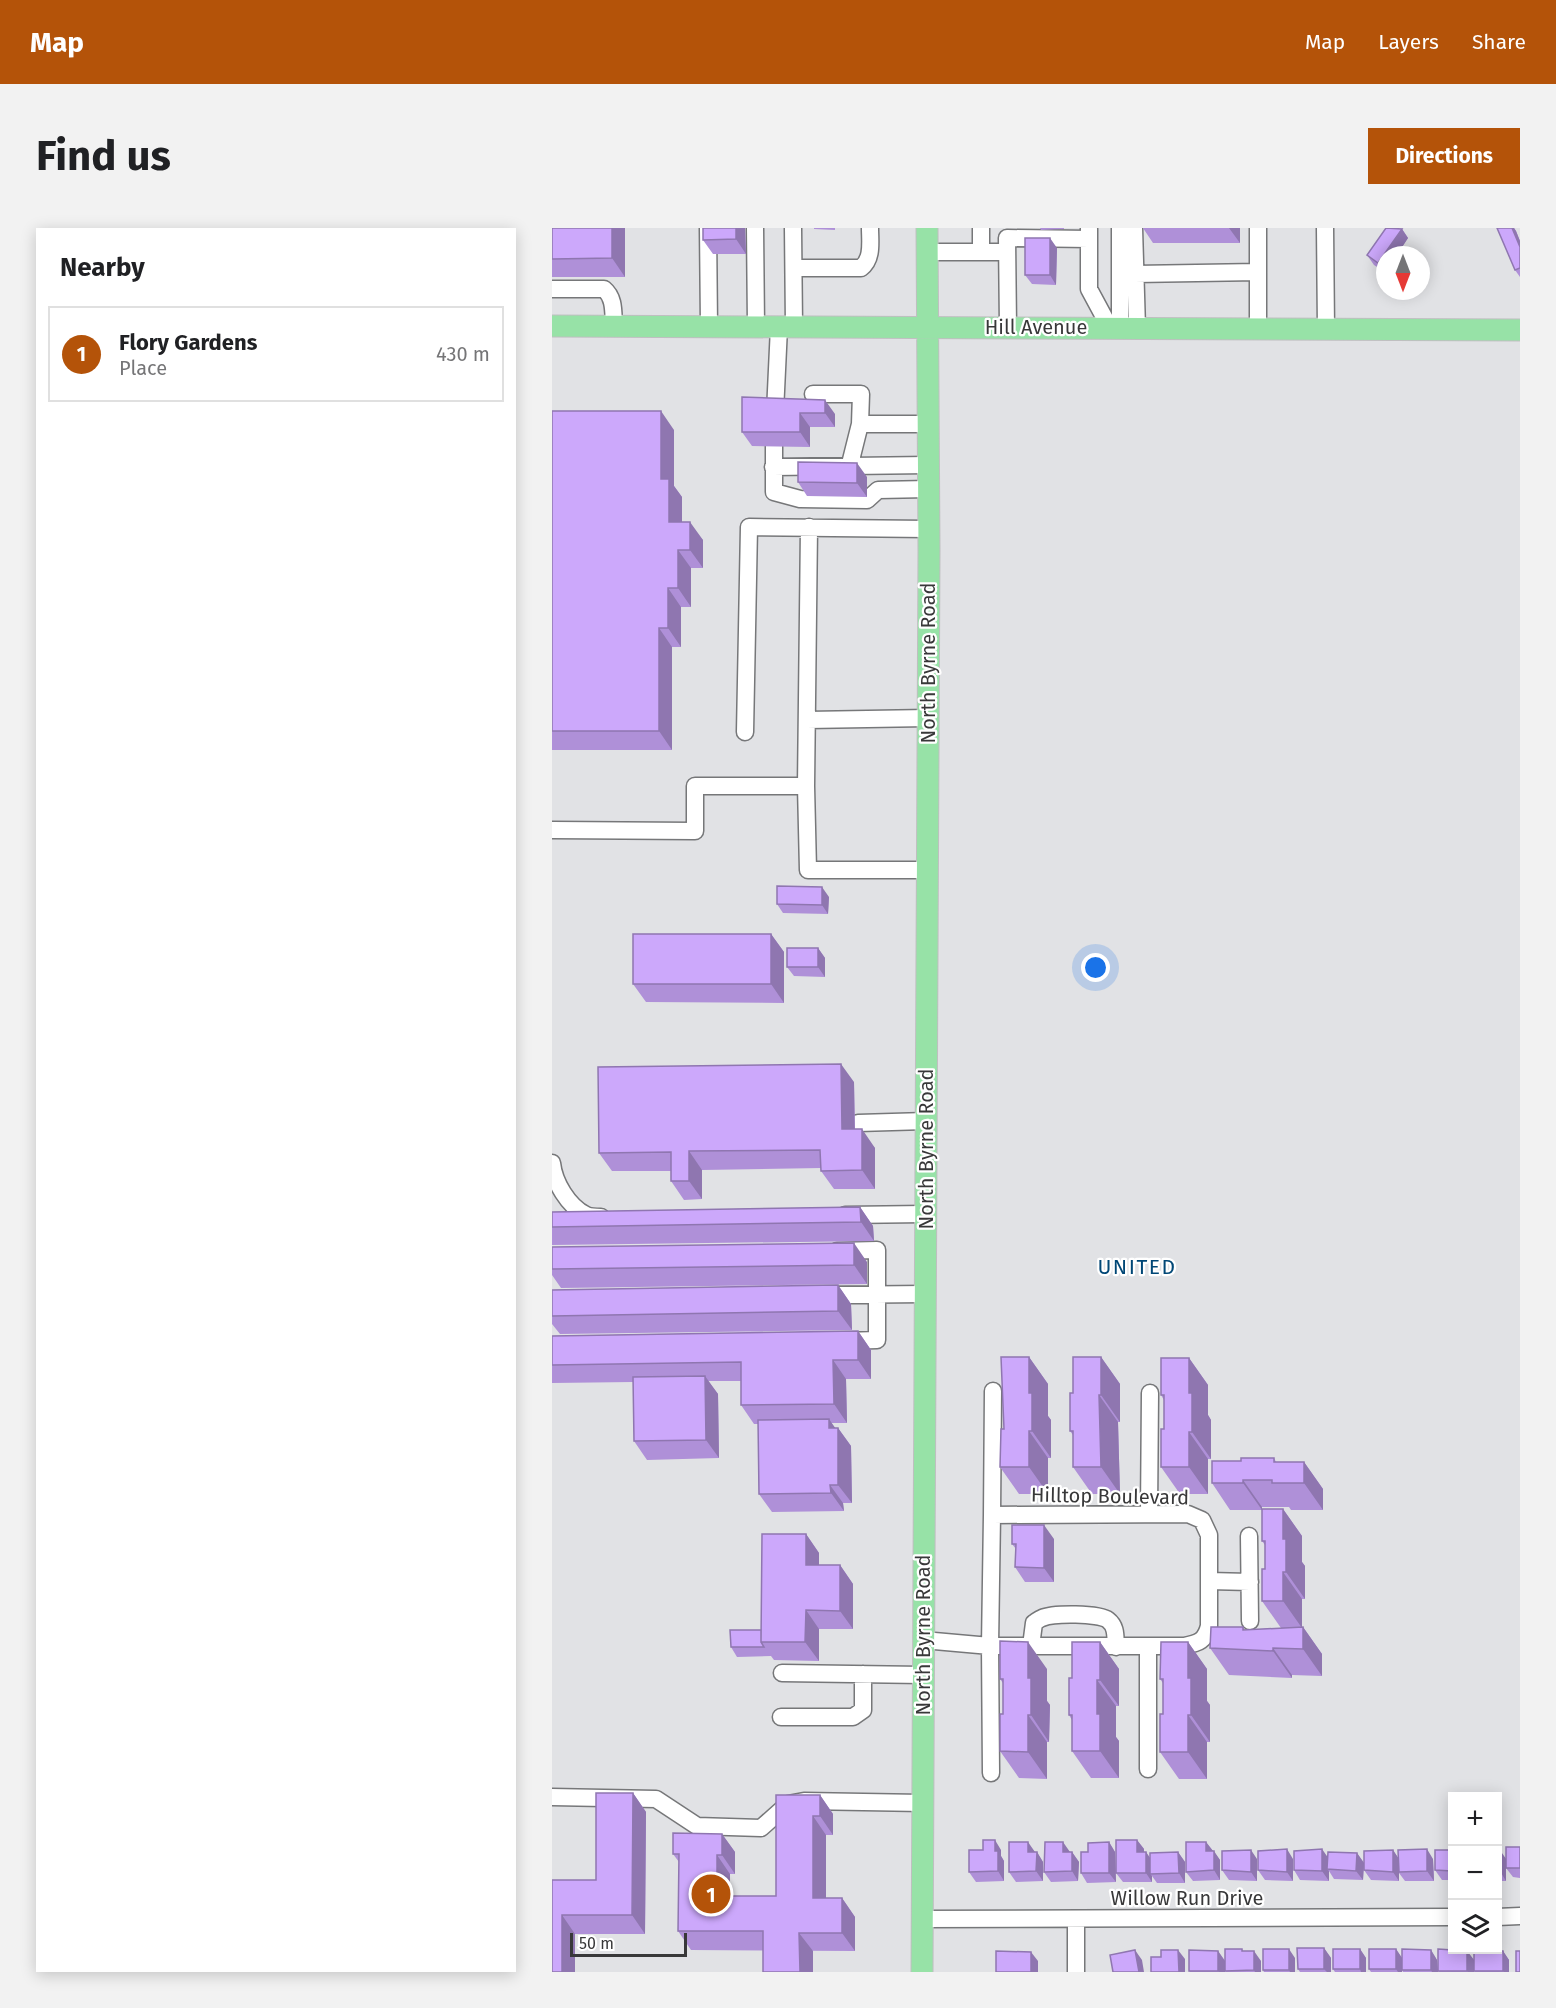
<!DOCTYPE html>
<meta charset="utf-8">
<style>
:root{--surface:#fff;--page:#f2f2f2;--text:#202124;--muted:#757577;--line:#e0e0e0;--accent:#b45309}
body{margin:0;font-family:"Fira Sans",sans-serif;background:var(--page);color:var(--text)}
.controls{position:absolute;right:18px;bottom:18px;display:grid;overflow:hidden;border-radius:0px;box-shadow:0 3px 15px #0003}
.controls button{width:54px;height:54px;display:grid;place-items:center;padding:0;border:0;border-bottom:2px solid var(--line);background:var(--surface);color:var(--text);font:30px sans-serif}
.compass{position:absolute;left:824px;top:18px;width:54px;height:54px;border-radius:50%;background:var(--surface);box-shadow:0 3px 15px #0003;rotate:180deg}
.scale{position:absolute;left:18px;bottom:15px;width:117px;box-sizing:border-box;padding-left:6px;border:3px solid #383839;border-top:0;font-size:16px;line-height:21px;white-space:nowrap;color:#383839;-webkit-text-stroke:4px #fff;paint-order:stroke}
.you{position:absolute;left:544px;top:740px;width:21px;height:21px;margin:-15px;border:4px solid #fff;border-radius:50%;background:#1a73e8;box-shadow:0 0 0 9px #1a73e833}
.badge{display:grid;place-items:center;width:39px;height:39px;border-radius:50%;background:var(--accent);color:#fff;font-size:20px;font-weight:700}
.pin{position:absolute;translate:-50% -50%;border:3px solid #fff;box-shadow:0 2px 6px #0006}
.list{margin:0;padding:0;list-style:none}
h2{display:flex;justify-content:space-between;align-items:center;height:78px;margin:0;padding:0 24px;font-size:26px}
h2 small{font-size:20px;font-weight:400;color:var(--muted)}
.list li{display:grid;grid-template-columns:39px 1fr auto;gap:18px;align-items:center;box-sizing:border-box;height:96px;margin:0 12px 12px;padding:0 12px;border:2px solid var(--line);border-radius:0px}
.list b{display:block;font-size:22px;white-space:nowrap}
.list p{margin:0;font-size:20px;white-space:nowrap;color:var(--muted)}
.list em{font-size:20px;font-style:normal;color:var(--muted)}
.icon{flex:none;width:33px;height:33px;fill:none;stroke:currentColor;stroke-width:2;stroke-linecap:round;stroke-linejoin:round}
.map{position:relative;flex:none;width:968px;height:1744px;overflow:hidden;border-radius:0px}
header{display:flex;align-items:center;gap:36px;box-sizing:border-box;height:84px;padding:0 30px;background:var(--accent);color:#fff}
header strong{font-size:28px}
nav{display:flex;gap:33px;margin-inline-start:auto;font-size:21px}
.intro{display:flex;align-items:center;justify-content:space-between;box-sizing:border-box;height:144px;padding:0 36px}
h1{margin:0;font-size:42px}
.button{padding:15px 27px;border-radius:0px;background:var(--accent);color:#fff;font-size:21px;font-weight:700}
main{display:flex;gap:36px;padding:0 36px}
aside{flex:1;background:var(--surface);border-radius:0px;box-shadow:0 3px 15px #0003}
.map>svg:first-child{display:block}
</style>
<header>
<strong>Map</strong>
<nav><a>Map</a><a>Layers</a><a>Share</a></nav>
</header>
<div class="intro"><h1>Find us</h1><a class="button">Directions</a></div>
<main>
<aside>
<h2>Nearby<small></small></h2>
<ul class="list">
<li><span class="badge">1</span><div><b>Flory Gardens</b><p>Place</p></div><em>430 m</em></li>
</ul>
</aside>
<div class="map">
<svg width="968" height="1744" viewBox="0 0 968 1744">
<rect width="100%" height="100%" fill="#e1e2e5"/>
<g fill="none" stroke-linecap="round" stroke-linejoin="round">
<g stroke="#767779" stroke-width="19">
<path id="minor" d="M156,0l1,98
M203,0l1,98
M241,0l1,99
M429,0v24
M568,0v100
M582,0l3,100
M773,0l1,101
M537,1v60l21,39
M376,24h79
M242,40h67c12,-9 9,-26 9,-40
M583,46l123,-2
M0,61h52c11,9 9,24 10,37
M456,99l-1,-89 82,1
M706,101v-101
M261,166h48l-1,30h68
M223,184l4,-85
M222,218v46l26,7 67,1 11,-10 50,-1
M221,239l155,-2
M297,240l11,-44
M257,299l-3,259 2,84h119
M255,492l121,-2
M193,504l4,-205 179,2
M0,602l143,1v-45h111
M306,895l68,-2
M0,935c2,19 16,43 34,52 4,2 10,2 15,2
M293,987l80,-1
M285,1023l40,-1v90l-33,1
M271,1067l102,-1
M597,1286l1,-121
M636,1286l14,6 7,15v91c-4,15 -10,17 -25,20h-194l2,-131z
M440,1287l1,-124
M697,1308l1,85
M657,1353l41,1
M371,1412l67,6 1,127
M479,1418l3,-23c3,-2 5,-4 8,-5 11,-5 57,-5 66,2 9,7 7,17 8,27
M230,1445l141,2
M229,1489h72l10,-7v-36
M596,1541v-123
M0,1569l104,2 41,27 64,2 27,-24 16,-3 119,2
M945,1689l23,-1
M370,1691l530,-2
M524,1691v53"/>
</g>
<g stroke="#bfbfc0" stroke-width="23">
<path id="major" d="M0,98l968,4
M370,1744l7,-1421 -2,-323"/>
</g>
<use href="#minor" stroke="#fff" stroke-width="16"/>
<use href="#major" stroke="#97e2a7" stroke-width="21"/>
</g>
<path fill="#af90d8" d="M0,0h73v49h-73z
M193,0l1,26h-33l-10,-14z
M262,0h21v2l-21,-1z
M488,0h24v1l-23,1z
M591,0h97v15h-87z
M945,0h17l2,3 4,10v36l-5,-7z
M850,1l6,9 -23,34 -11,-7 -7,-10z
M505,20l-1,37 -24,-1 -7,-9z
M190,169l93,17v13h-25v20l-58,-1 -10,-14z
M0,183l122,19v56l8,11v25l21,18v28h-12v39h-10v40h-9v103h-120z
M315,249v20l-60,-1 -9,-14z
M277,669l-1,17 -45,-1 -6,-9z
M219,706l13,18v51l-138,-1 -13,-18z
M266,720l7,10v19l-31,-1 -7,-9z
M302,854l1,47 20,19v41h-41l-13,-18v-3l-119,2v29l-18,1 -13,-19v-10h-59l-13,-18z
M308,979l13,19 1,15 -322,4v-33z
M315,1034v22l-306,4 -9,-13v-6z
M286,1057l13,19 1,26 -292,4 -8,-10v-34z
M306,1103l13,19v29h-25l1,44h-16l4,5h3l13,18 1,57h-9l1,8 -72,1 -13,-18 -1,-70h-4l-13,-19v-24h-33l10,13 1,64 -72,2 -13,-19 -1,-59 -81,1v-47z
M477,1129l19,27v32l3,4v38h-3v36h-29l-19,-27 4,-38z
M549,1129l19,27v38h-2l2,72h-28l-19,-27v-32l-3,-4 3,-38z
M637,1130l19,27v30l3,5v39h-3v35h-28l-19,-27 3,-38v-29l-3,-5z
M722,1230l2,4h28l19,27v21h-32l-2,-3h-27v2h21l19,27v26l3,4v33h-3v28h1l19,27v22l-30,-1v3l-63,-3 -19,-27 33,-21 2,3 36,-2 -19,-27 3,-32v-24l-3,-4v-31h-32l-18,-27 29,-22z
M254,1306l13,19v12h21l13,19v45h-34v32l-45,-1 -3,-4 -34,1 -6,-10 30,-17z
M502,1311v43h-29l-10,-15 1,-18 -4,-5z
M548,1414l19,27v37h-3v31l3,4v37h-28l-19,-27v-31l-3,-5 3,-37z
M636,1414l19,27v32l3,4v37h-3v37h-28l-19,-27 3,-38v-31l-3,-4z
M495,1441v32l3,4 -1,37h-2v37l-28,-1 -19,-27 3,-37v-31l-3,-4z
M81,1565l13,19 -1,122h-70v38h-23v-92h44z
M268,1567l13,19v21h-7v63h16l13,19v34l-164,-1 -13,-19 1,-69 -6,-8 49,-20 13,18v22h-5v22h46z
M585,1612l7,9v3h2l4,6 28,-6 7,10v21h-28l-5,-7v6h-29l-7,-9z
M557,1614l6,10 1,30 -29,1 -6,-10 7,-21z
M654,1614l14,18v20l-27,1 -7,-9z
M968,1619v31l-7,-1 -7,-9v-6v19h-9v-33l9,11z
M735,1621l6,32 -28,-1 -7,-10z
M449,1622v6l3,5v20l-28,1 -7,-10z
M841,1622l5,8 35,1 1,22h-29l-6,-8v8l-28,-1 -7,-10z
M900,1622v30h-10l-7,-10z
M483,1624h2l6,10v19l-27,1 -7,-10z
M518,1624h2l7,10 -1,19 -27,1 -7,-10z
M805,1625l7,10 -1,17 -29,-1 -5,-8v10l-29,-1 -6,-10 34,-12z
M705,1631v22l-28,-1 -7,-10z
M772,1720l7,10v14h-31l-2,-3z
M690,1721l1,2 18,10v11h-35l-1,-1z
M808,1721l6,9v14h-31l-2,-3z
M844,1721l6,9 29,-8 6,10 1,12h-35l-1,-2v2h-31l-2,-3z
M666,1723l7,10v11h-35l-1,-1z
M915,1723l7,9v12h-35l-1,-1z
M940,1723h11l6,9v12h-34l-1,-1z
M743,1730v14h-31l-1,-2z"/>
<path fill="#8f76b0" d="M60,0h13v49l-13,-19z
M184,0h9l1,26 -10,-15z
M677,0h11v15z
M960,0h2l2,3 4,10v6z
M850,1l6,9 -11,17h-12v17l-7,-9z
M498,10l7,10 -1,37 -6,-10z
M273,172l10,14v13l-10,-14z
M109,183l13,19v56l8,11v43l-13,-18 -8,-43z
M248,185l10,14v20l-10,-15z
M305,235l10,14v20l-10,-14z
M138,294l13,18v28l-13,-18z
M126,322l13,18v39l-13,-19z
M116,360l13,19v40l-13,-19z
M107,400l13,19v103l-13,-19z
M270,659l7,10 -1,17 -6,-9z
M219,706l13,18v51l-13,-19z
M266,720l7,10v19l-7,-10z
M289,836l13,18 1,66 -13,-19z
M310,901l13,19v41l-13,-19z
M137,923l13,19v29l-13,-18z
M308,979l13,19 1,15 -13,-19z
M302,1015l13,19v22l-13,-19z
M286,1057l13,19 1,26 -14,-19z
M306,1103l13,19v29l-13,-19z
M477,1129l19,27v32l3,4v38l-19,-27 -3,-38z
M549,1129l19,27v38l-19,-27z
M637,1130l19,27v30l3,5v39l-19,-27 -3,-39z
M281,1132l13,19 1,44 -13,-19z
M153,1148l13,18 1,64 -13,-18z
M547,1167l19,27 2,72 -19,-27z
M277,1191l9,13v-4l13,18 1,57 -14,-18 -9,-57z
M477,1203l19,27v36l-19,-27z
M637,1204l19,27v35l-19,-27z
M752,1234l19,27v21l-19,-27z
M691,1252l19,27v3l-19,-27z
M278,1257l13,18 1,8 -13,-18z
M731,1281l19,27v26l3,4v33l-19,-27 -3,-33z
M492,1297l10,14v43l-10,-14z
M254,1306l13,19v31l-13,-19z
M288,1337l13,19v45l-13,-18z
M731,1344l19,27v29l-19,-27z
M254,1382l13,19v32l-14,-19z
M751,1399l19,27v22l-19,-27z
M476,1414l19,27v32l3,4 -1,37 -18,-27 -3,-37z
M548,1414l19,27v37l-19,-26z
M636,1414l19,27v32l3,4v37l-19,-27 -3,-37z
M721,1420l19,27v3l-19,-27z
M545,1452l19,26v31l3,4v37l-19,-27 -3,-37z
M476,1487l19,27v37l-19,-27z
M636,1487l19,27v37l-19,-27z
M81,1565l13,19 -1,122 -13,-19z
M268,1567l13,19v21l-13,-19z
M261,1588l13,19v82l-13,-19z
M170,1606l13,18v22l-13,-19z
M443,1612l6,10v6l3,5v20l-6,-10 -3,-20z
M585,1612l7,9v12l-7,-9z
M476,1614l7,10h-7z
M511,1614l7,10h-7z
M557,1614l6,10 1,30 -7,-9z
M654,1614l7,9h-7z
M735,1621l6,10v22l-6,-9z
M770,1621l7,10 -2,10 2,2v10l-7,-10z
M875,1621l6,10 1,22 -7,-10z
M699,1622l6,9v22l-6,-9z
M841,1622l6,9v22l-6,-9z
M948,1622l6,9v22l-6,-10z
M662,1623l6,9v20l-6,-10z
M485,1624l6,10v19l-7,-10z
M520,1624l7,10 -1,19 -6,-10z
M594,1624l6,9 -2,13 2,2v6l-6,-9z
M626,1624l7,10v21l-6,-10z
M805,1625l7,10 -1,17 -7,-9z
M165,1627l13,19v40l-13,-18z
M290,1670l13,19v34l-13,-18z
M10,1687l13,19v38h-13z
M247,1705l14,18v21h-13z
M772,1720l7,10v14h-4l-3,-3z
M737,1721l6,9v14h-5l-1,-2z
M808,1721l6,9v14h-5l-1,-3z
M844,1721l6,9v14h-4l-2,-3z
M583,1722l7,10 2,12h-5z
M626,1722l7,9v13h-6z
M879,1722l6,10 1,12h-6l-1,-2z
M666,1723l7,10v11h-6l-1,-1z
M702,1723l7,10v11h-6l-1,-2z
M915,1723l7,9v12h-6l-1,-1z
M951,1723l6,9v12h-5l-1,-1z
M479,1724l7,9v11h-7z"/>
<path fill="#cca8fb" stroke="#8f76b0" stroke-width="1.5" d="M0,0h60v30l-60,1z
M151,0h33v11l-33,1z
M834,0l16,1 -24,34 -11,-8z
M945,0h15l8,19v21l-5,2z
M473,10h25v37h-25z
M190,169l83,3v13h-25v19h-58z
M0,183h109v68h8v43h21v28h-12v38h-10v40h-9v103h-107z
M246,234l59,1v20l-59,-1z
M225,658l45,1v18l-45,-1z
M81,706h138v50h-138z
M235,720h31v19h-31z
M289,836l1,65h20v41l-41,1 -1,-21 -131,1v30h-18v-29l-72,1 -1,-86z
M308,979l1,15 -309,5v-15z
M302,1015v22l-302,4v-22z
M286,1057v26l-286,5v-26z
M306,1103v29h-25l1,44 -93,1v-43l-189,3v-29z
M449,1129h28v36h3v38h-3v36h-29l1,-38h3z
M521,1129h28v38h-2l2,72h-28v-36h-3v-38h3z
M609,1130h28v35h3v39h-3v35h-28v-38h3v-34h-3z
M153,1148l1,64 -72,1 -1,-64z
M277,1191v9h9v57h-8l1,8 -72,1 -1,-74z
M689,1230h33v4h30v21h-32v-3h-29v3h-31v-22h29z
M710,1281h21v30h3v33h-3v29h-21v-32h3v-28h-3z
M460,1297h32v43l-29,-1 1,-23h-4z
M210,1306h44v31h34v46l-34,-1 -1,32h-44z
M659,1399h32v3l60,-3v22l-30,-1v3l-63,-3z
M178,1402h31v12l3,5h-33z
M448,1413l28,1v36h3v37h-3v37l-28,-1v-37h3v-35h-3z
M520,1414h28v38h-3v34h3v37h-28v-36h-3v-37h3z
M609,1414h27v36h3v37h-3v37h-28v-38h3v-35h-3z
M44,1565h37l-1,122h-70v57h-10v-92h44z
M224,1567h44v21h-7v82h29v35h-43l1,39h-37v-41h-85l1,-77h-6v-21l49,1v21h-5v41h59z
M431,1612h12v11h3v20l-29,1v-22h14z
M564,1612h21v12h9v21h-30z
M457,1614h19v10h9l-1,19 -27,1z
M493,1614h18v10h9v19l-28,1z
M557,1614v31h-28v-21h7v-9z
M634,1614h20v9h8v19l-28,2z
M954,1619h14v21h-14z
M735,1621v23l-29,-2v-19z
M770,1621v22l-28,-1v-19z
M875,1621v22l-28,1 -1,-22z
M699,1622v22l-29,-2v-19z
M841,1622v22l-29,-2v-19z
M883,1622h17v21l-17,-1z
M945,1622h3v21h-3z
M626,1624l1,21 -29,1v-21z
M776,1624l29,1 -1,18 -29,-2z
M745,1720h27v21h-26z
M673,1721h17v2h12v19l-29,1z
M711,1721h26v21h-26z
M781,1721h27v20h-27z
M817,1721h27v20h-27z
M850,1721l29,1v20h-29z
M886,1721l29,2v20h-29z
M583,1722l4,22h-26l-3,-17z
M609,1722h17l1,22h-28v-15h10z
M637,1722l29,1v20h-29z
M922,1722h17v1h12v20h-29z
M444,1723l35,1v20h-35z
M964,1723h4v21h-4z"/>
<g text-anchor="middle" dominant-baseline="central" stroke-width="4.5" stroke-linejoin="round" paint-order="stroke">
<g font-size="20" fill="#383839" stroke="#fff">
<text x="484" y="99">Hill Avenue</text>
<text transform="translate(376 435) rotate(-90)">North Byrne Road</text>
<text transform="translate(374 921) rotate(-90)">North Byrne Road</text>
<text transform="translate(558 1268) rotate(1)">Hilltop Boulevard</text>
<text transform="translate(371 1407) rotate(-90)">North Byrne Road</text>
<text x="635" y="1670">Willow Run Drive</text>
</g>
<g font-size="21" letter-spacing="1.5" fill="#004776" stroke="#fff">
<text x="585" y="1039">UNITED</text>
</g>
</g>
</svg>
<div class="controls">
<button>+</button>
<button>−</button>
<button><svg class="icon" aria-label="layers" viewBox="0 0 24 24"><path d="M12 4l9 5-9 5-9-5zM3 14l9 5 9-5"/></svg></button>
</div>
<svg class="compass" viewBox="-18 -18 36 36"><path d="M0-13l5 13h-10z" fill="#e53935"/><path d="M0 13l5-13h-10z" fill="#757577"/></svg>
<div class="scale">50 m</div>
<div class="you"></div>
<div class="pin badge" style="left:159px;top:1666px">1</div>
</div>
</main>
